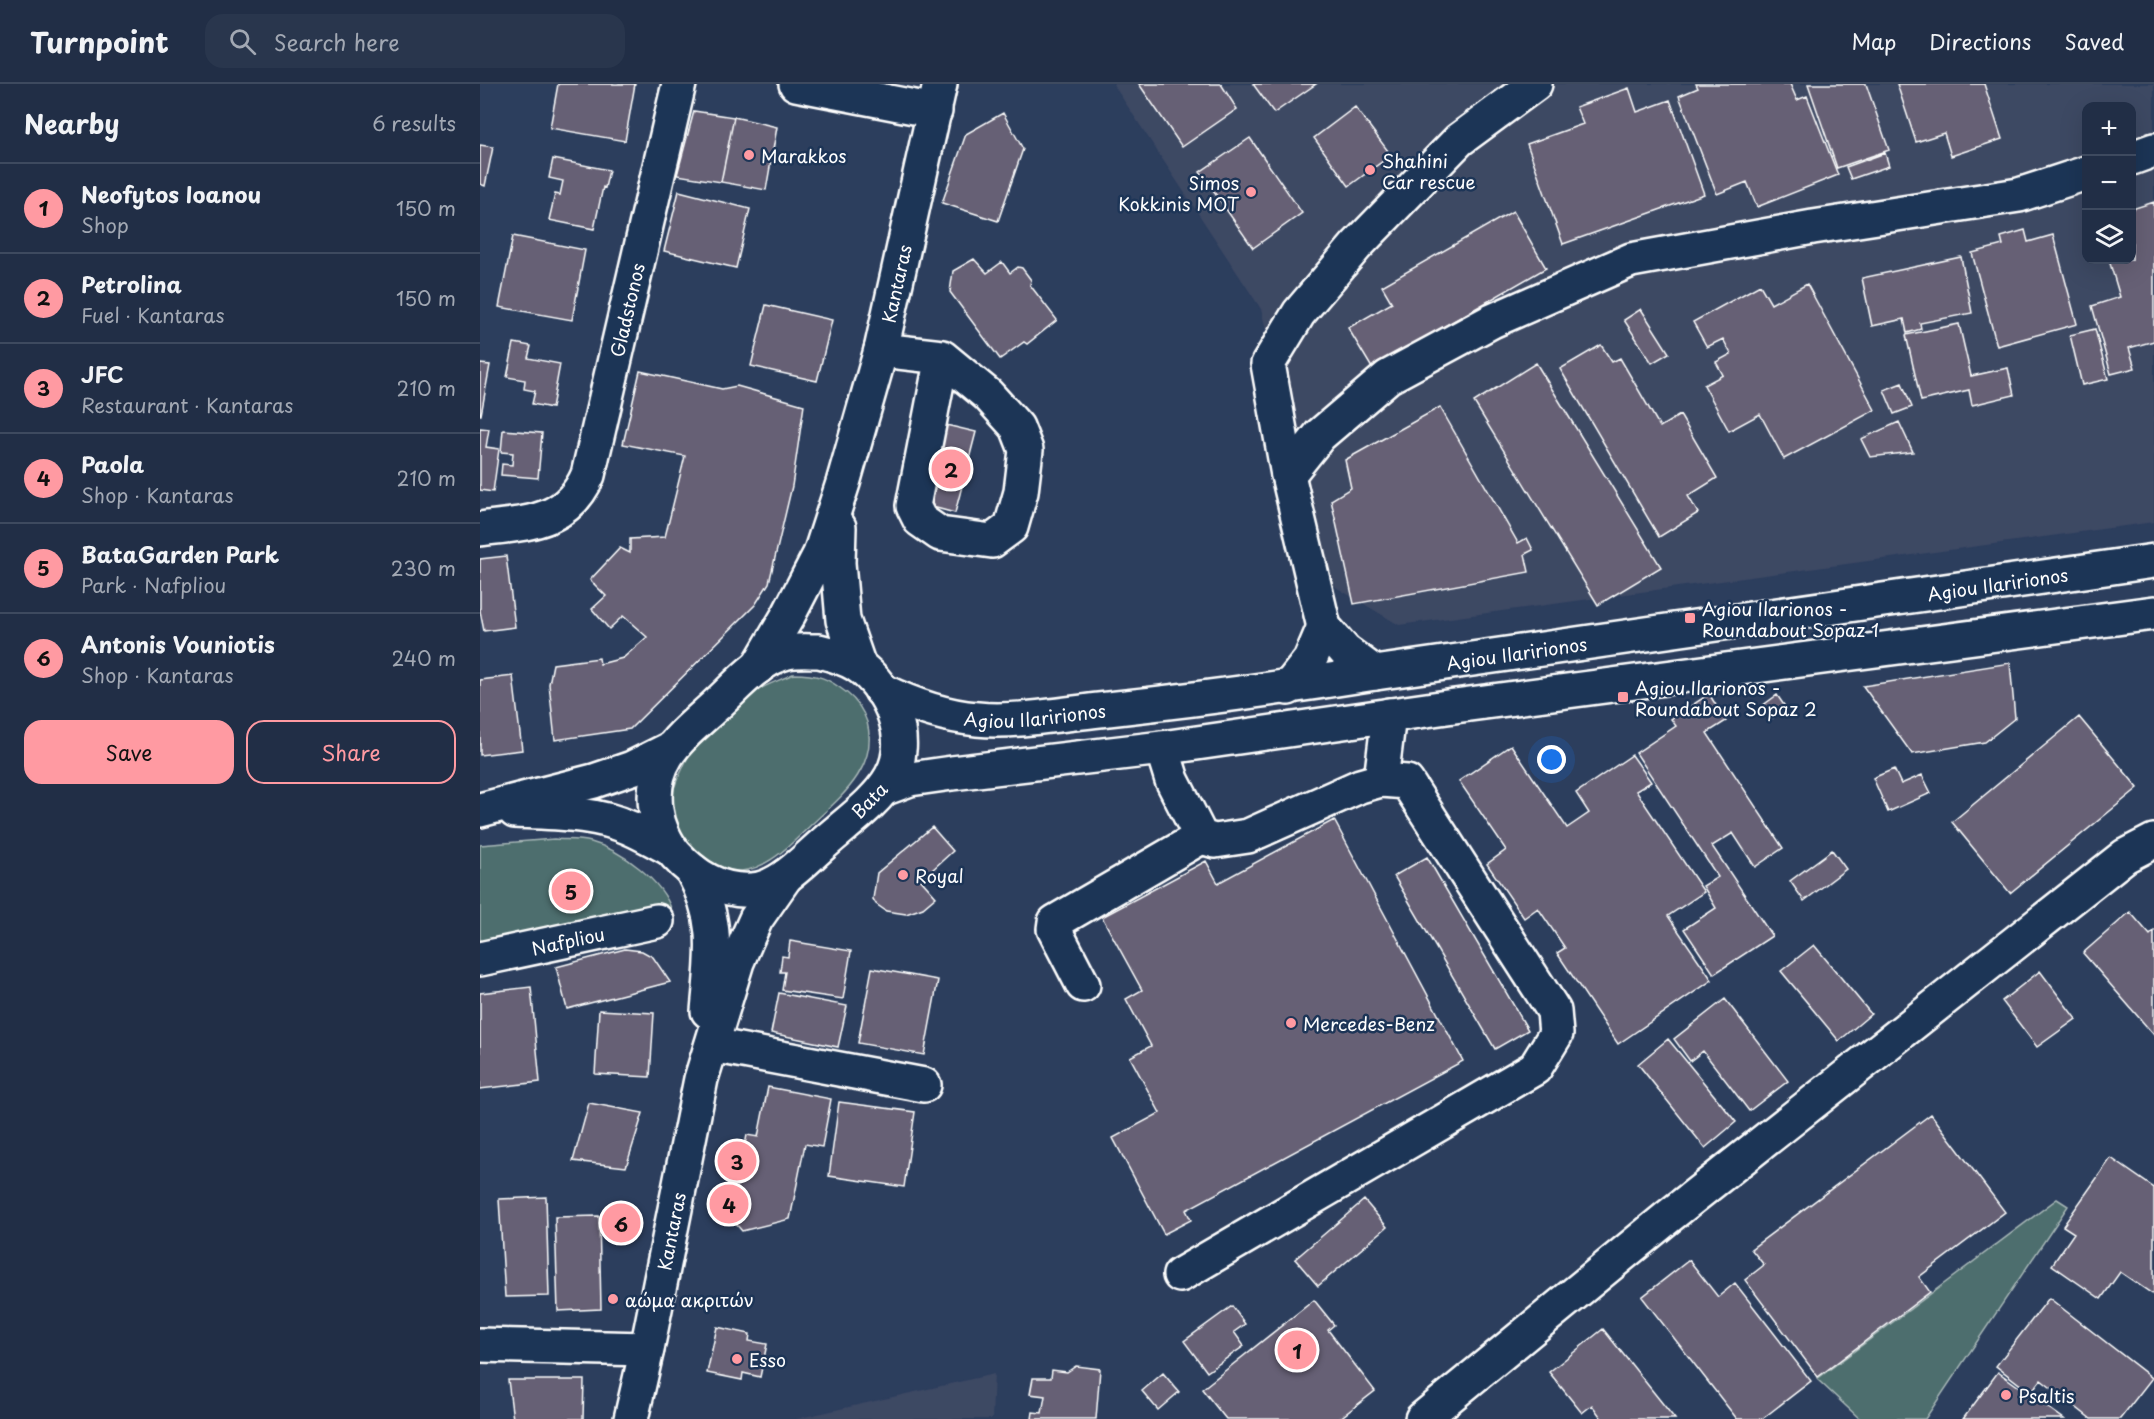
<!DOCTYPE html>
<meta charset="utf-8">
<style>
:root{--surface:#212e46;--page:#29364d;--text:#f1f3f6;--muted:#a2a8b3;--line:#3e4a5f;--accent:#ff9aa2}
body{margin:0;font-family:"Playpen Sans",sans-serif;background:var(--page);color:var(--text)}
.controls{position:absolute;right:18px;top:18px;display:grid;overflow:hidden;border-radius:12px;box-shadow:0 6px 24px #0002}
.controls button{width:54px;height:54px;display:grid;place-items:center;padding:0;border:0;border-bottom:2px solid var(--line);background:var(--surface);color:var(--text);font:30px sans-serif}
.you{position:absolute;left:1072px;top:676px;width:21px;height:21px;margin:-15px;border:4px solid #fff;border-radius:50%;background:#1a73e8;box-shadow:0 0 0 9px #1a73e833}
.badge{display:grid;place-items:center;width:39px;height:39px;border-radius:50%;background:var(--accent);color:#111;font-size:20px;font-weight:700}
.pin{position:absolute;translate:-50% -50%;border:3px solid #fff;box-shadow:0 2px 6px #0006}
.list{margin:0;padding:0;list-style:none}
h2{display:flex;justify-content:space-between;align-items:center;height:78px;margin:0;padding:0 24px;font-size:26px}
h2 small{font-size:20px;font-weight:400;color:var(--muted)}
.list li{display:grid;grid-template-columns:39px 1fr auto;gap:18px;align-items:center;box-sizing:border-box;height:90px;padding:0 24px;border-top:2px solid var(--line)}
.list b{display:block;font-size:22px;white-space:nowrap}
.list p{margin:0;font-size:20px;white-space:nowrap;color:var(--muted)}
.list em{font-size:20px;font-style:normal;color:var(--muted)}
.actions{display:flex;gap:12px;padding:18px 24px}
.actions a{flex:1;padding:14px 0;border:2px solid var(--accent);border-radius:18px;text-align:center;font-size:21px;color:var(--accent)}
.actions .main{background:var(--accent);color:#111}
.icon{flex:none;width:33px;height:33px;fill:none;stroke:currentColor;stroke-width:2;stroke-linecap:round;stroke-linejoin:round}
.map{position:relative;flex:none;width:1674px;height:1335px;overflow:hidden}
header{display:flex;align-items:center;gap:36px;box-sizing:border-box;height:84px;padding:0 30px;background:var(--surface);border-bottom:2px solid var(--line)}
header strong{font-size:28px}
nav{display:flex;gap:33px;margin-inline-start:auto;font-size:21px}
.search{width:420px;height:54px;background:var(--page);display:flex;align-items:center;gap:15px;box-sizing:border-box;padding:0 21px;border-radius:18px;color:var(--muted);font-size:22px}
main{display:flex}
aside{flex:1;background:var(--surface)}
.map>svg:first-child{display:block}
</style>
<header>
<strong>Turnpoint</strong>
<div class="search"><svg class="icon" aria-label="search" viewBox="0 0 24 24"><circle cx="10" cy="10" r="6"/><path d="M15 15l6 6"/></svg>Search here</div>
<nav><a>Map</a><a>Directions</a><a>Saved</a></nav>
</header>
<main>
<aside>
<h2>Nearby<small>6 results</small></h2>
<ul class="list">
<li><span class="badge">1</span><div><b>Neofytos Ioanou</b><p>Shop</p></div><em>150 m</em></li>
<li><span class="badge">2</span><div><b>Petrolina</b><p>Fuel · Kantaras</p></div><em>150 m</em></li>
<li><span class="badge">3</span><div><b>JFC</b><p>Restaurant · Kantaras</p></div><em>210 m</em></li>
<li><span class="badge">4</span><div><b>Paola</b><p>Shop · Kantaras</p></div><em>210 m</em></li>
<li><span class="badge">5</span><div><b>BataGarden Park</b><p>Park · Nafpliou</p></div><em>230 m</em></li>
<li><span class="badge">6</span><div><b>Antonis Vouniotis</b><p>Shop · Kantaras</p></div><em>240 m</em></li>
</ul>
<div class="actions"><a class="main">Save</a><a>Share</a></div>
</aside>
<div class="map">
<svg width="1674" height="1335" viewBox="0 0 1674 1335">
<rect width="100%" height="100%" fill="#2c3e5d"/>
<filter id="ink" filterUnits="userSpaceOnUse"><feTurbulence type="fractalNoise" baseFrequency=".0167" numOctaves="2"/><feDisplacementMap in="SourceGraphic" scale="12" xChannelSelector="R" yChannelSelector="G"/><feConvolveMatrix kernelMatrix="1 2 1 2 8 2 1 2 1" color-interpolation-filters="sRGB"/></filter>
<g filter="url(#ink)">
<path fill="#3d4864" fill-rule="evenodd" d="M633,0h1041v438l-755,103 -75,-45 -63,-271zM1606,22h46v154h-46z
M514,1290l-2,45h-196z"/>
<path fill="#4e6e6e" stroke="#a6b6b6" stroke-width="1.5" d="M313,590c25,0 35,4 54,19 10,8 16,17 20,29 12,45 -26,75 -55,102 -20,19 -42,44 -71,47 -18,1 -41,-8 -53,-22 -21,-26 -22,-50 -6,-79 3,-7 6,-15 11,-20 6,-8 15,-15 22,-23 14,-13 29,-27 45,-38 10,-6 23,-10 33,-15z
M74,755c12,1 26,0 37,3 30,8 72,39 81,69l-192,39v-105z
M1577,1115l11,7 -143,213h-65l-43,-40z"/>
<path fill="#666175" stroke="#fff" stroke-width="1.5" d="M78,0h77l-10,57 -75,-13z
M659,0h82l16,25 -55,38z
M773,0h63l-42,29z
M1216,0h94l7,16 10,-4 31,79 -81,32 -10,-25 -30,12 -38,-98 19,-8z
M1328,0h58l23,66 -52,18z
M1417,0h87l18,55 -51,17 -7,-23 -28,9z
M1149,4l8,24 33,-12 34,94 -141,50 -36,-100 56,-20 -7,-17z
M875,23l36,48 -42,31 -35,-48z
M214,27l40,6 -13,65 -44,-7z
M523,29l20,36 -25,72 -56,-18 24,-69z
M254,33l43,10 -11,63 -45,-8z
M770,54l52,75 -49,35 -53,-76z
M0,61l13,2 -8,39 -5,-2z
M1405,69l4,13 -38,13 -5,-12z
M73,75l56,11 -4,18 -2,-1 -9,42 -45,-9 6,-26 5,1 3,-14 -14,-3z
M199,107l71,18 -14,59 -72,-17z
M1674,118v139l-25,7 6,20 -24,6 -19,-68 28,-9 -11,-37h23v-51z
M1033,127l33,57 -174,100 -24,-40 44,-25 -10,-17z
M1545,146l3,12 25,-7 24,89 -80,22 -25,-93 31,-8 -2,-8z
M33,152l72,14 -13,70 -73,-13z
M1481,173l11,56 -52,10 1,6 -14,4 -3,-14 -32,7 -10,-48z
M494,175l13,14 15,-11 8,11 8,-6 4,1 9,12 -1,5 27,35 -30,24 -3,-2 -24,17 -50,-67 3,-21z
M1327,200l68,126 -91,49 -24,-45 -31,17 -25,-46 19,-10 -7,-13 15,-8 -8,-15 -16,8 -14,-25 67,-37 11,19z
M286,221l66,15 -15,61 -66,-15z
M1161,225l28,44 -17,10 -28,-43z
M1479,240l12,52 37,-8 6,27 -42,10 -3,-15 -48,11 -15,-66z
M1615,245l13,50 -26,6 -12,-50z
M34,259l17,3 -3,12 32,6 -8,44 -20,-4 3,-13 -11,-2 1,-9 -18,-3z
M1121,261l11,17 8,-4 40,69 20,-12 37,63 -29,18 10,17 -39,24 -99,-168z
M1056,279l125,204 -63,38 -124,-203z
M0,280l10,1 -9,50h-1z
M160,287l82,18 15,-3 67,19 -12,81 -23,97 -14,22 -125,124 -75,11 -6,-56 4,-20 46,-6 1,6 23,-6 24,-21 -24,-21 -14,13 -17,-20 14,-13 -16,-16 30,-32 10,5v-14l35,-2 20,-81 -62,-12z
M1422,299l10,24 -18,7 -10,-24z
M960,323l78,136 9,-5 6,12 -8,4 4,18 -175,32 -23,-104 20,-12 -6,-28z
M1419,338l14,30 -43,5 -9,-18z
M466,341l30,7 -21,81 -30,-8z
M0,344l9,1 -3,18 13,2 -6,43 -13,-2z
M23,346l39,3 -4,45 -37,-3 1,-11 10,1 1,-12 -12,-1z
M26,472l9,71 -31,4 -4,-20v-52z
M1530,579l5,55 -30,24 -73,12 -49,-68z
M33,592l9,74 -42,5v-75z
M1229,610l17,27 -19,12 76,115 -28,19 -22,-34 -21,13 60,90 -58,38 -30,-45 32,-21 -13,-22 15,-9 -82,-124 40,-27 -5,-7z
M1297,611l9,13 -15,11 -9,-13z
M1599,633l59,71 -128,105 -58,-71z
M1031,661l56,83 22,-15 -13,-20 56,-38 19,27 -15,9 68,101 -36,24 44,64 -94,64 -61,-91 8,-5 -27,-40 -14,10 -37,-54 19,-14 -47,-69z
M1414,685l7,15 21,-9 9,18 -43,19 -15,-34z
M854,736l129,241 -277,149 5,10 -27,14 -51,-96 47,-25 -30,-56 21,-11 -25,-47 16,-9 -40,-73 104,-56 12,22z
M452,743l21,24 -32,29 15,17 -13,11 -17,6 -20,-3 -10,-7 -3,-5 4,-26z
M1352,766l14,19 -42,32 -14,-20z
M947,773l101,173 -33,19 -101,-173z
M1650,828l20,23 4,-4v104l-71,-82z
M310,857l61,10 -8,48 -61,-9 3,-18h-5l2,-16 6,1z
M1334,861l57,69 -32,27 -58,-70z
M145,865l17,2 11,6 17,25 -103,27 -11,-42z
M392,884l66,12 -14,75 -66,-12z
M1560,887l36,48 -39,28 -35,-46z
M51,903l9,95 -60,7v-96z
M299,909l68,13 -9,41 -67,-14z
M1245,915l63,82 -39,30 -46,-60 -13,10 -16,-22z
M119,926l55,3 -4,64 -55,-3z
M1188,955l68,83 -31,26 -67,-84z
M288,1003l63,12 -9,48 -17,-3 -15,75 -48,12 -12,-14 17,-82 11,2z
M359,1018l76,10 -11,75 -75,-11z
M109,1019l54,10 -17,54 -53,-6z
M1451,1030l74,98 -86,65 11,15 -112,85 -73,-97 19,-15 -13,-16z
M1631,1074l43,30v107l-34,-23 -19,27 -49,-34 22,-32 -11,-7z
M66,1113l3,99 -44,1 -6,-98z
M884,1116l23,27 -69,59 -23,-27z
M119,1132l2,93 -43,2 -3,-94z
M1209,1176l29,37 17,-14 76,98 -49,38h-25l-95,-122z
M1569,1214l103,80 -32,41h-29l-50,-39 -10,13 -35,-27z
M834,1216l20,25 -6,5 47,61 -36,28h-113l-24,-30z
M752,1222l13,18 -11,8 10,14 -37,26 -23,-31z
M237,1243l33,7 -1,7 18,3 -7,33 -17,-4 -1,7 -35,-7z
M1123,1245l72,90h-73l-10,-14 -10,8 -33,-41z
M596,1282l24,3 -4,50h-64l1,-7 9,1 3,-17 -15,-2 3,-16h18l1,-8 15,2z
M1518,1288l66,47h-101z
M683,1289l16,19 -21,18 -16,-19z
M28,1296h76l-1,39h-70z"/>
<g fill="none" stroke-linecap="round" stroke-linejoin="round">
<g stroke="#fff" stroke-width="38">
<g id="minor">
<path d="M316,0l139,27"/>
<path d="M1652,74l22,-8"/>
<path d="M401,266l61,7 46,38 29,32 9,23 -5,42 -10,35 -19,14 -52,-7 -20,-14 -7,-14 29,-149"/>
<path d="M808,391l32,-40 68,-58 104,-56 139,-61 182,-33 206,-32 67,-22"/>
<path id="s1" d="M0,445c46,-6 87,-5 108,-54l91,-391"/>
<path d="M895,589l-30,-22 -21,-24 -36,-152 -20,-111 31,-51 57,-67 103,-106 76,-56"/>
<path d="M808,604l22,-28 14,-33"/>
<path d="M682,664l10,32 29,57 14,4 33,-5 112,-50 21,-6 26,2 147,229 2,23 -21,34 -355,207"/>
<path d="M901,696l8,-65"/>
<path d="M0,726l114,-29 38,-13 38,-19"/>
<path d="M35,727c37,2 80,1 115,17 14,6 27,14 41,21"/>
<path id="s2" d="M0,875l177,-38"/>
<path d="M603,901l-29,-56 1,-7 146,-85"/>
<path d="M232,961l212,40"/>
<path d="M0,1261l167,4"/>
<path d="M942,1335l246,-202 457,-361 29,-15"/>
</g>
</g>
<g stroke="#fff" stroke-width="38">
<g id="major">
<path d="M359,443l-1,36 5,57 16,46"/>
<path d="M339,567c13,3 26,7 38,14 34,23 55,75 34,112 -14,25 -46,47 -68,67 -20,17 -43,44 -71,46 -30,2 -56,-13 -76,-35 -10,-11 -18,-29 -20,-45 -7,-51 25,-73 59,-104 21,-19 44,-47 72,-54 10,-2 22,-1 32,-1z"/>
<path id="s3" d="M278,583l31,-53 31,-60 23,-71 38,-133 59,-266"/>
<path id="s4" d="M401,606c31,15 61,26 96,29 36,4 86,-5 122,-9 93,-10 184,-22 276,-37l779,-112"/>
<path d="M403,705l27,-10 42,-6 210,-25 285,-41 707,-94"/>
<path d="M212,786c28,52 21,84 16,141"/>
<path id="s5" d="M151,1335l16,-70 54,-270 36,-117 10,-23 9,-20 30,-43"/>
</g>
</g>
<use href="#minor" stroke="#1d3557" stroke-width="33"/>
<use href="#major" stroke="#1d3557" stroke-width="33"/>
</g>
</g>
<g fill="#ff9aa2" stroke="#1d3557" stroke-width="2">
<circle cx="269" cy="71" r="6"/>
<circle cx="890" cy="86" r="6"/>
<circle cx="771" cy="108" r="6"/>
<rect x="1204" y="528" width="12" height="12" rx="3"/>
<rect x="1137" y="607" width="12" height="12" rx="3"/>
<circle cx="423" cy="791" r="6"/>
<circle cx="811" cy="939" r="6"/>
<circle cx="133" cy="1215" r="6"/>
<circle cx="257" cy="1275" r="6"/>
<circle cx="1526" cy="1311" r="6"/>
</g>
<g text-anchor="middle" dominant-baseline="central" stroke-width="5" stroke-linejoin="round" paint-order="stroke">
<g font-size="18" fill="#fff" stroke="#1d3557" text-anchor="start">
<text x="281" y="71">Marakkos</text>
<text x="902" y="76">Shahini<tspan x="902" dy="21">Car rescue</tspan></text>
<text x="759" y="98" text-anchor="end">Simos<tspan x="759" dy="21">Kokkinis MOT</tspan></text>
<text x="1222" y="524">Agiou Ilarionos -<tspan x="1222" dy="21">Roundabout Sopaz 1</tspan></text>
<text x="1155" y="603">Agiou Ilarionos -<tspan x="1155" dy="21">Roundabout Sopaz 2</tspan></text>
<text x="435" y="791">Royal</text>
<text x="823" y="939">Mercedes-Benz</text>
<text x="145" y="1215">αώμα ακριτών</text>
<text x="269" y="1275">Esso</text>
<text x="1538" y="1311">Psaltis</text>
</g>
<g font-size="18" fill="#fff" stroke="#1d3557">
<text stroke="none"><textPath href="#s3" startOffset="410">Kantaras</textPath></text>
<text stroke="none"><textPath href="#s1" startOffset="298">Gladstonos</textPath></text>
<text stroke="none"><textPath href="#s4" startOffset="1131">Agiou Ilaririonos</textPath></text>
<text stroke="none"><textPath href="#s4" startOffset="645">Agiou Ilaririonos</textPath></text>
<text stroke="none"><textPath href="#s4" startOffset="159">Agiou Ilaririonos</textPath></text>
<text transform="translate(389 716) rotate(-45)">Bata</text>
<text stroke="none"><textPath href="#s2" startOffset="90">Nafpliou</textPath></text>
<text stroke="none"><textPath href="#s5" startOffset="192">Kantaras</textPath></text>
</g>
</g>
</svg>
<div class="controls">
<button>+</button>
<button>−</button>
<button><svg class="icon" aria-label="layers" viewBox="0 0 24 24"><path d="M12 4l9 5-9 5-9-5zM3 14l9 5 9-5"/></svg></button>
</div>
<div class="you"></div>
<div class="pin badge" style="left:817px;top:1266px">1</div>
<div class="pin badge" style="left:471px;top:385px">2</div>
<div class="pin badge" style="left:257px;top:1077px">3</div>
<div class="pin badge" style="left:249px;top:1120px">4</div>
<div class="pin badge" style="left:91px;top:807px">5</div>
<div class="pin badge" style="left:141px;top:1139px">6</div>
</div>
</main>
